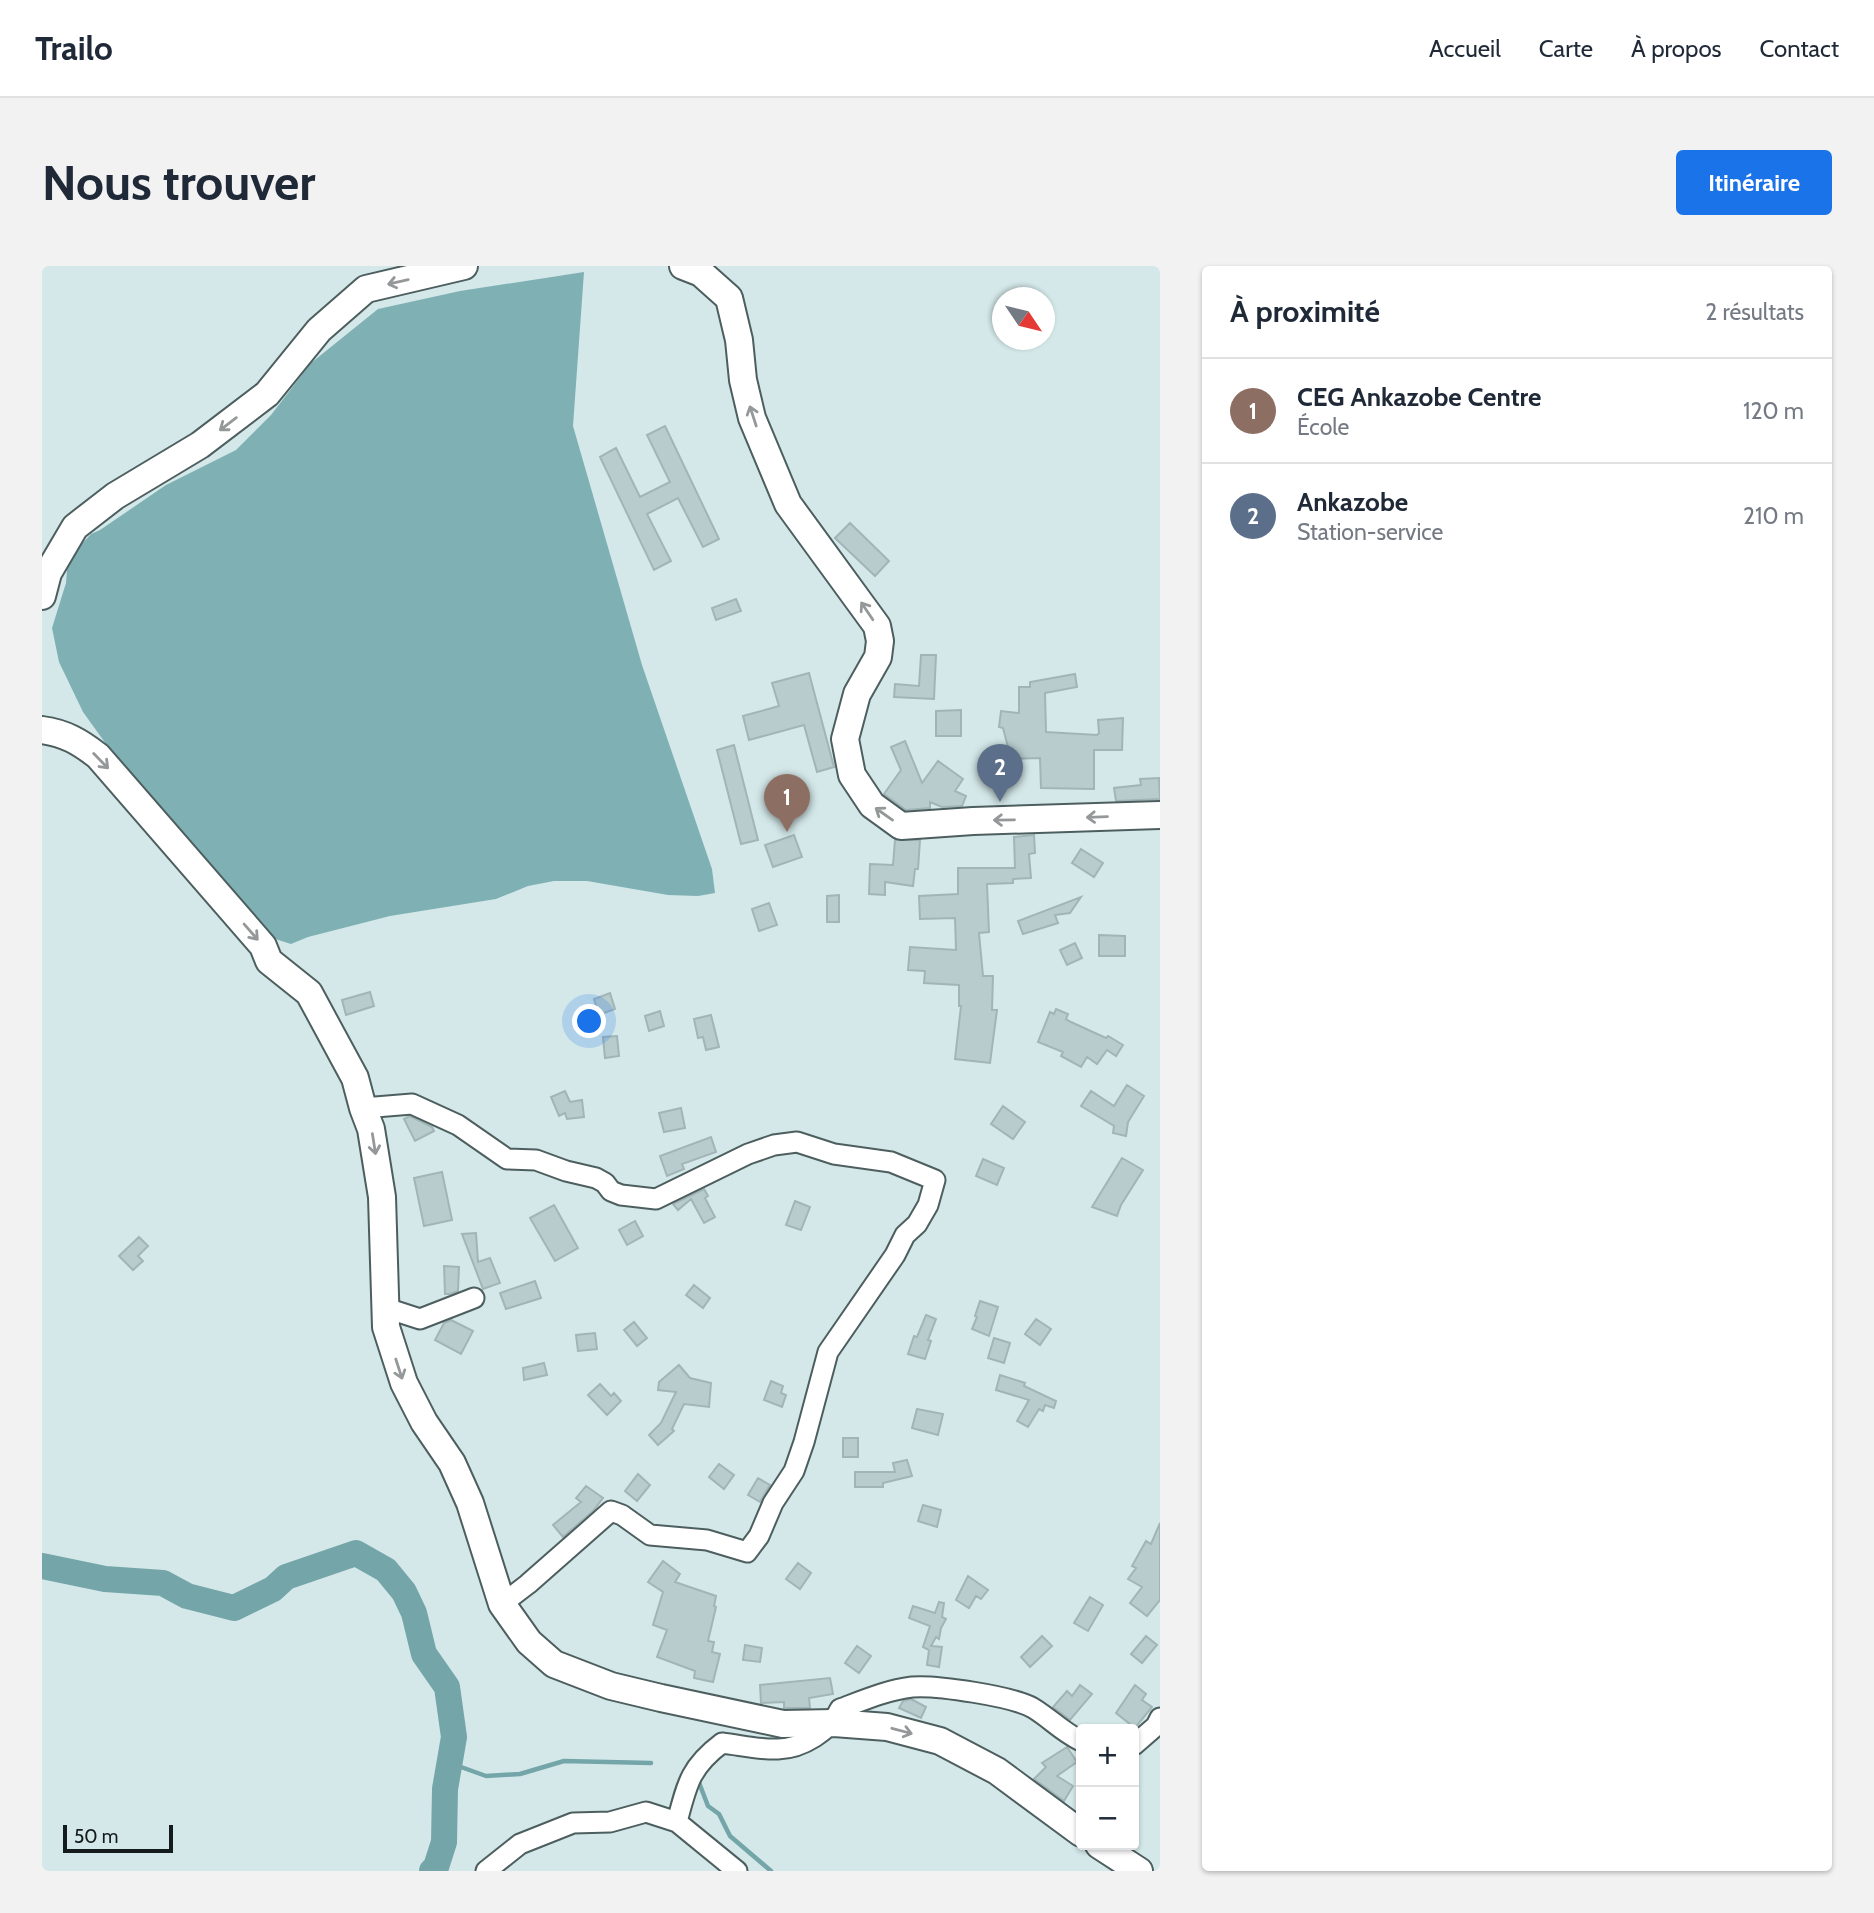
<!DOCTYPE html>
<html lang="fr">
<meta charset="utf-8">
<style>
:root{--surface:#fff;--page:#f2f2f3;--text:#1f2937;--muted:#747a83;--line:#e0e1e3;--accent:#1a73e8}
body{margin:0;font-family:Cabin,sans-serif;background:var(--page);color:var(--text)}
.controls{position:absolute;right:21px;bottom:21px;display:grid;overflow:hidden;border-radius:7px;box-shadow:0 2px 5px #0004}
.controls button{width:63px;height:63px;display:grid;place-items:center;padding:0;border:0;border-bottom:2px solid var(--line);background:var(--surface);color:var(--text);font:35px sans-serif}
.compass{position:absolute;left:950px;top:21px;width:63px;height:63px;border-radius:50%;background:var(--surface);box-shadow:0 2px 5px #0004;rotate:125deg}
.scale{position:absolute;left:21px;bottom:18px;width:110px;box-sizing:border-box;padding-left:7px;border:4px solid #141b1c;border-top:0;font-size:19px;line-height:24px;white-space:nowrap;color:#141b1c;-webkit-text-stroke:5px #d4e8e9;paint-order:stroke}
.you{position:absolute;left:548px;top:756px;width:24px;height:24px;margin:-18px;border:5px solid #fff;border-radius:50%;background:#1a73e8;box-shadow:0 0 0 10px #1a73e833}
.badge{display:grid;place-items:center;width:46px;height:46px;border-radius:50%;background:var(--accent);color:#fff;font-size:23px;font-weight:700}
.pin{position:absolute;translate:-50% -58px;filter:drop-shadow(0 2px 4px #0008)}
.pin::after{content:'';position:absolute;top:37px;width:24px;height:21px;background:inherit;clip-path:polygon(0 0,100% 0,50% 100%)}
.list{margin:0;padding:0;list-style:none}
h2{display:flex;justify-content:space-between;align-items:center;height:91px;margin:0;padding:0 28px;font-size:30px}
h2 small{font-size:23px;font-weight:400;color:var(--muted)}
.list li{display:grid;grid-template-columns:46px 1fr auto;gap:21px;align-items:center;box-sizing:border-box;height:105px;padding:0 28px;border-top:2px solid var(--line)}
.list b{display:block;font-size:26px;white-space:nowrap}
.list p{margin:0;font-size:23px;white-space:nowrap;color:var(--muted)}
.list em{font-size:23px;font-style:normal;color:var(--muted)}
.map{position:relative;flex:none;width:1118px;height:1605px;overflow:hidden;border-radius:7px}
header{display:flex;align-items:center;gap:42px;box-sizing:border-box;height:98px;padding:0 35px;background:var(--surface);border-bottom:2px solid var(--line)}
header strong{font-size:33px}
nav{display:flex;gap:38px;margin-inline-start:auto;font-size:24px}
.intro{display:flex;align-items:center;justify-content:space-between;box-sizing:border-box;height:168px;padding:0 42px}
h1{margin:0;font-size:49px}
.button{padding:18px 32px;border-radius:7px;background:var(--accent);color:#fff;font-size:24px;font-weight:700}
main{display:flex;gap:42px;padding:0 42px}
aside{flex:1;background:var(--surface);border-radius:7px;box-shadow:0 2px 5px #0004}
.map>svg:first-child{display:block}
</style>
<header>
<strong>Trailo</strong>
<nav><a>Accueil</a><a>Carte</a><a>À propos</a><a>Contact</a></nav>
</header>
<div class="intro"><h1>Nous trouver</h1><a class="button">Itinéraire</a></div>
<main>
<div class="map">
<svg width="1118" height="1605" viewBox="0 0 1118 1605">
<rect width="100%" height="100%" fill="#d4e8e9"/>
<path fill="#7fb1b4" d="M542,6l-11,154 69,239 70,204 3,24 -17,3 -30,-1 -81,-14h-33l-26,5 -32,13 -106,17 -82,21 -17,7 -38,-12 -116,-145 -54,-75 -24,-50 -7,-34 14,-45 1,-13 11,-22 13,-14 9,-4 66,-45 70,-35 35,-35 40,-52 67,-54 82,-18z"/>
<g fill="none" stroke-linecap="round" stroke-linejoin="round">
<path stroke="#74a5a9" stroke-width="4.5" d="M408,1497l36,13 34,-2 44,-13 87,2
M656,1514l10,26 11,8 11,22 41,35"/>
<path stroke="#74a5a9" stroke-width="26" d="M0,1300l63,13 58,4 24,13 47,12 39,-19 13,-12 70,-24 30,17 18,22 10,21 10,41 23,33 7,50 -9,52 -1,53 -8,25 -4,4"/>
</g>
<path fill="#b8cccd" stroke="#a2b5b6" stroke-width="2" d="M623,160l54,113 -16,8 -25,-49 -31,16 24,47 -17,9 -54,-113 16,-9 24,49 30,-15 -23,-47z
M808,257l39,38 -14,15 -40,-38z
M694,333l5,12 -25,9 -4,-12z
M879,389h15l-2,44 -40,-2 1,-13 24,2z
M767,407l25,94 -17,5 -13,-47 -55,15 -6,-24 36,-10 -7,-23z
M1033,408l2,13 -32,6 1,39 51,3 2,-2 -1,-13 25,-2 -1,32h-28v39l-53,-1 -1,-30 -29,1 -8,-31 -4,-1 2,-16 18,2v-26h11v-5z
M919,444v26h-25v-25z
M863,475l17,42 16,-22 25,18 -8,12 11,5 -4,10 -20,1 -12,-5v6l-24,2 -22,-16 17,-24 -10,-23z
M692,479l24,95 -17,4 -24,-94z
M967,486v17l-25,1 -1,-17z
M1117,512l1,21 -44,2 -2,-13 27,-3 -1,-6z
M752,569l8,22 -29,10 -8,-22z
M992,569l1,18 -6,1 2,24 -18,1v4l-26,1 2,48 -10,1 4,43h10l-1,34h5l-7,53 -35,-4 6,-53h-2v-21l-35,-2 1,-12 -17,-1 2,-23 46,3 -1,-32 -35,1 -1,-23 39,-2v-26h57l-1,-31z
M853,574h25l-2,29h-3l-2,17 -28,-4v13l-16,-1 1,-30 23,1z
M1039,583l22,14 -9,14 -22,-14z
M797,629v27h-12v-26z
M1039,631l-11,16 -15,2 3,8 -35,11 -5,-13z
M727,637l8,22 -18,6 -7,-22z
M1057,669l26,1v20h-26z
M1033,677l7,15 -15,7 -7,-15z
M328,726l4,14 -28,9 -4,-15z
M568,727l5,16 -16,6 -5,-16z
M1014,743l12,5 -2,5 5,3 35,16 2,-2 15,9 -7,11 -9,-6 -10,14 -10,-7 -6,10 -20,-11 2,-4 -25,-10 12,-30 4,2z
M618,745l4,15 -15,5 -4,-15z
M669,749l8,32 -13,3 -3,-13 -5,1 -4,-19z
M575,770l2,20 -14,2 -2,-21z
M1085,819l17,11 -16,26 -2,14 -13,-3 1,-7 -33,-20 10,-15 23,15z
M523,825l5,11 12,-2 2,17 -17,2 -2,-6 -6,3 -8,-19z
M961,840l22,16 -12,17 -22,-15z
M639,842l4,20 -21,4 -5,-19z
M368,850l22,11 2,4 -19,10 -11,-22z
M669,871l5,15 -34,12 2,5 -17,7 -7,-20z
M1080,892l21,12 -22,35 -4,11 -25,-9z
M941,893l21,9 -7,17 -21,-9z
M400,906l10,48 -28,6 -10,-48z
M662,923l4,7 -3,2 10,19 -11,6 -13,-24 -13,11 -5,-6z
M753,935l15,6 -9,23 -15,-5z
M512,939l24,43 -23,13 -25,-43z
M593,955l8,15 -16,9 -8,-15z
M434,967l2,29 12,-4 10,25 -17,6 -21,-55z
M97,971l9,9 -10,10 5,5 -10,9 -14,-14z
M402,1000l15,1 -1,24 -8,3h-5z
M493,1015l6,17 -35,11 -6,-16z
M652,1019l16,13 -7,10 -17,-13z
M938,1035l18,6 -9,29 -17,-7 5,-12 -2,-1z
M884,1049l10,4 -8,21 3,1 -6,18 -17,-5 6,-18 3,1z
M994,1053l15,10 -11,16 -15,-11z
M409,1054l22,11 -12,23 -26,-14 9,-17z
M592,1056l13,16 -10,8 -13,-16z
M553,1067l2,16 -19,2 -2,-16z
M952,1072l16,5 -6,20 -16,-5z
M502,1097l3,12 -23,5 -1,-12z
M637,1099l11,13 21,5 -2,24 -25,-3 -12,25 2,2 -16,14 -9,-10 12,-12 15,-31 -18,-2 1,-8z
M958,1109l25,8 -1,3 32,15 -2,7 -9,-3 -2,6 -4,-2 -11,18 -11,-6 12,-21 -33,-10z
M729,1115l12,5 -2,7 5,2 -4,12 -18,-7z
M558,1118l11,12 3,-3 7,8 -14,14 -19,-20z
M875,1143l26,5 -5,21 -26,-7z
M801,1172h15v19h-15z
M865,1194l5,16 -29,7v4h-28v-15h40l-2,-9z
M677,1198l15,11 -10,14 -15,-12z
M596,1208l12,11 -13,16 -12,-10z
M716,1212l12,7 -10,17 -12,-7z
M544,1220l17,12 -10,13 -30,26 -10,-12 28,-23 -5,-4z
M881,1239l18,5 -4,17 -19,-6z
M1118,1257v77l-13,16 -17,-13 12,-16 -14,-8 8,-11 -4,-2 14,-25 5,3z
M621,1295l17,13 -5,8 41,14 -2,10 2,1 -8,34 6,1 -2,10 8,2 -7,28 -19,-4 1,-7 -38,-14 10,-27 -14,-5 10,-33 -15,-10z
M756,1297l13,10 -11,16 -14,-10z
M926,1310l20,14 -7,9 -5,-3 -7,12 -13,-8z
M1048,1331l13,8 -15,26 -14,-8z
M897,1336l5,1 -2,14 4,2 -5,9 -2,11 -3,-2 -5,9 11,1 -3,20 -12,-2 2,-15 -6,-3 7,-21 -21,-8 4,-12 22,7z
M1000,1370l10,10 -22,21 -9,-10z
M1104,1370l11,9 -15,18 -11,-9z
M703,1379l17,3 -2,14 -17,-2z
M815,1380l14,10 -12,17 -14,-10z
M788,1412l3,16 -24,4 1,10h-26v-6l-23,1 -1,-18z
M1038,1419l12,9 -22,26 -17,-13 14,-16 5,5z
M1093,1419l11,9 -4,6 10,7 -17,21 -19,-15z
M869,1433l15,8 -5,11 -22,-10 4,-7z
M1025,1481l10,15 -20,14 16,10 -9,15 -30,-22 12,-12 -4,-4z"/>
<g fill="none" stroke-linecap="round" stroke-linejoin="round">
<g stroke="#4d5e5f" stroke-width="23">
<path id="minor" d="M321,842l49,-4 46,21 49,34 29,1 30,11 30,7 9,5 6,8 10,4 35,4 92,-45 26,-9 23,-3 37,12 57,8 44,18 -7,25 -11,19 -12,11 -10,20 -67,97 -24,90 -10,29 -21,32 -14,33 -12,16 -40,-12 -57,-5 -28,-20 -11,-4 -83,73 -26,20
M344,1042l34,11 54,-21
M1092,1479l22,-19 4,-8
M444,1605l34,-27 53,-21 37,-1 36,-10 31,10
M695,1605l-60,-49c10,-38 13,-55 45,-79 18,2 38,7 56,6 25,-1 52,-18 62,-40 24,-9 47,-19 72,-22 24,-2 100,9 121,21 18,11 28,23 48,33"/>
</g>
<g stroke="#4d5e5f" stroke-width="30">
<path id="major" d="M641,0l18,7 28,25 10,42 4,40 9,38 36,86 89,122 3,15 -2,16 -21,37 -12,45 7,36 20,30 29,21 72,-5 187,-6
M0,330l6,-23 27,-46 40,-31 85,-51 67,-51 52,-64 47,-41 98,-23
M0,464c23,3 38,12 56,26l165,190 6,15 40,32 46,85 8,30 8,21 11,68 4,130 18,56 20,39 28,41 18,40 32,101 27,38 25,22 57,22 50,12 122,26 51,-1 53,4 53,14 57,30 84,62
M1057,1579l40,26"/>
</g>
<use href="#minor" stroke="#fff" stroke-width="19"/>
<use href="#major" stroke="#fff" stroke-width="26"/>
</g>
<defs><path id="oneway-shaft" d="M-6 0H5M1.5-3L5.5 0L1.5 3" fill="none" stroke-width="1.6" stroke-linecap="round" stroke-linejoin="round" transform="scale(1.75)"/></defs>
<g stroke="#959899">
<use href="#oneway-shaft" transform="translate(356 16) rotate(167)"/>
<use href="#oneway-shaft" transform="translate(711 150) rotate(-108)"/>
<use href="#oneway-shaft" transform="translate(186 158) rotate(143)"/>
<use href="#oneway-shaft" transform="translate(825 345) rotate(-124)"/>
<use href="#oneway-shaft" transform="translate(59 495) rotate(46)"/>
<use href="#oneway-shaft" transform="translate(842 548) rotate(-145)"/>
<use href="#oneway-shaft" transform="translate(1055 551) rotate(178)"/>
<use href="#oneway-shaft" transform="translate(962 554) rotate(179)"/>
<use href="#oneway-shaft" transform="translate(209 666) rotate(49)"/>
<use href="#oneway-shaft" transform="translate(332 878) rotate(81)"/>
<use href="#oneway-shaft" transform="translate(357 1103) rotate(72)"/>
<use href="#oneway-shaft" transform="translate(860 1465) rotate(15)"/>
</g>
</svg>
<div class="controls">
<button>+</button>
<button>−</button>
</div>
<svg class="compass" viewBox="-18 -18 36 36"><path d="M0-13l5 13h-10z" fill="#e53935"/><path d="M0 13l5-13h-10z" fill="#747a83"/></svg>
<div class="scale">50 m</div>
<div class="you"></div>
<div class="pin badge" style="left:745px;top:566px;background:#8d6e63">1</div>
<div class="pin badge" style="left:958px;top:536px;background:#5c6f8a">2</div>
</div>
<aside>
<h2>À proximité<small>2 résultats</small></h2>
<ul class="list">
<li><span class="badge" style="background:#8d6e63">1</span><div><b>CEG Ankazobe Centre</b><p>École</p></div><em>120 m</em></li>
<li><span class="badge" style="background:#5c6f8a">2</span><div><b>Ankazobe</b><p>Station-service</p></div><em>210 m</em></li>
</ul>
</aside>
</main>
